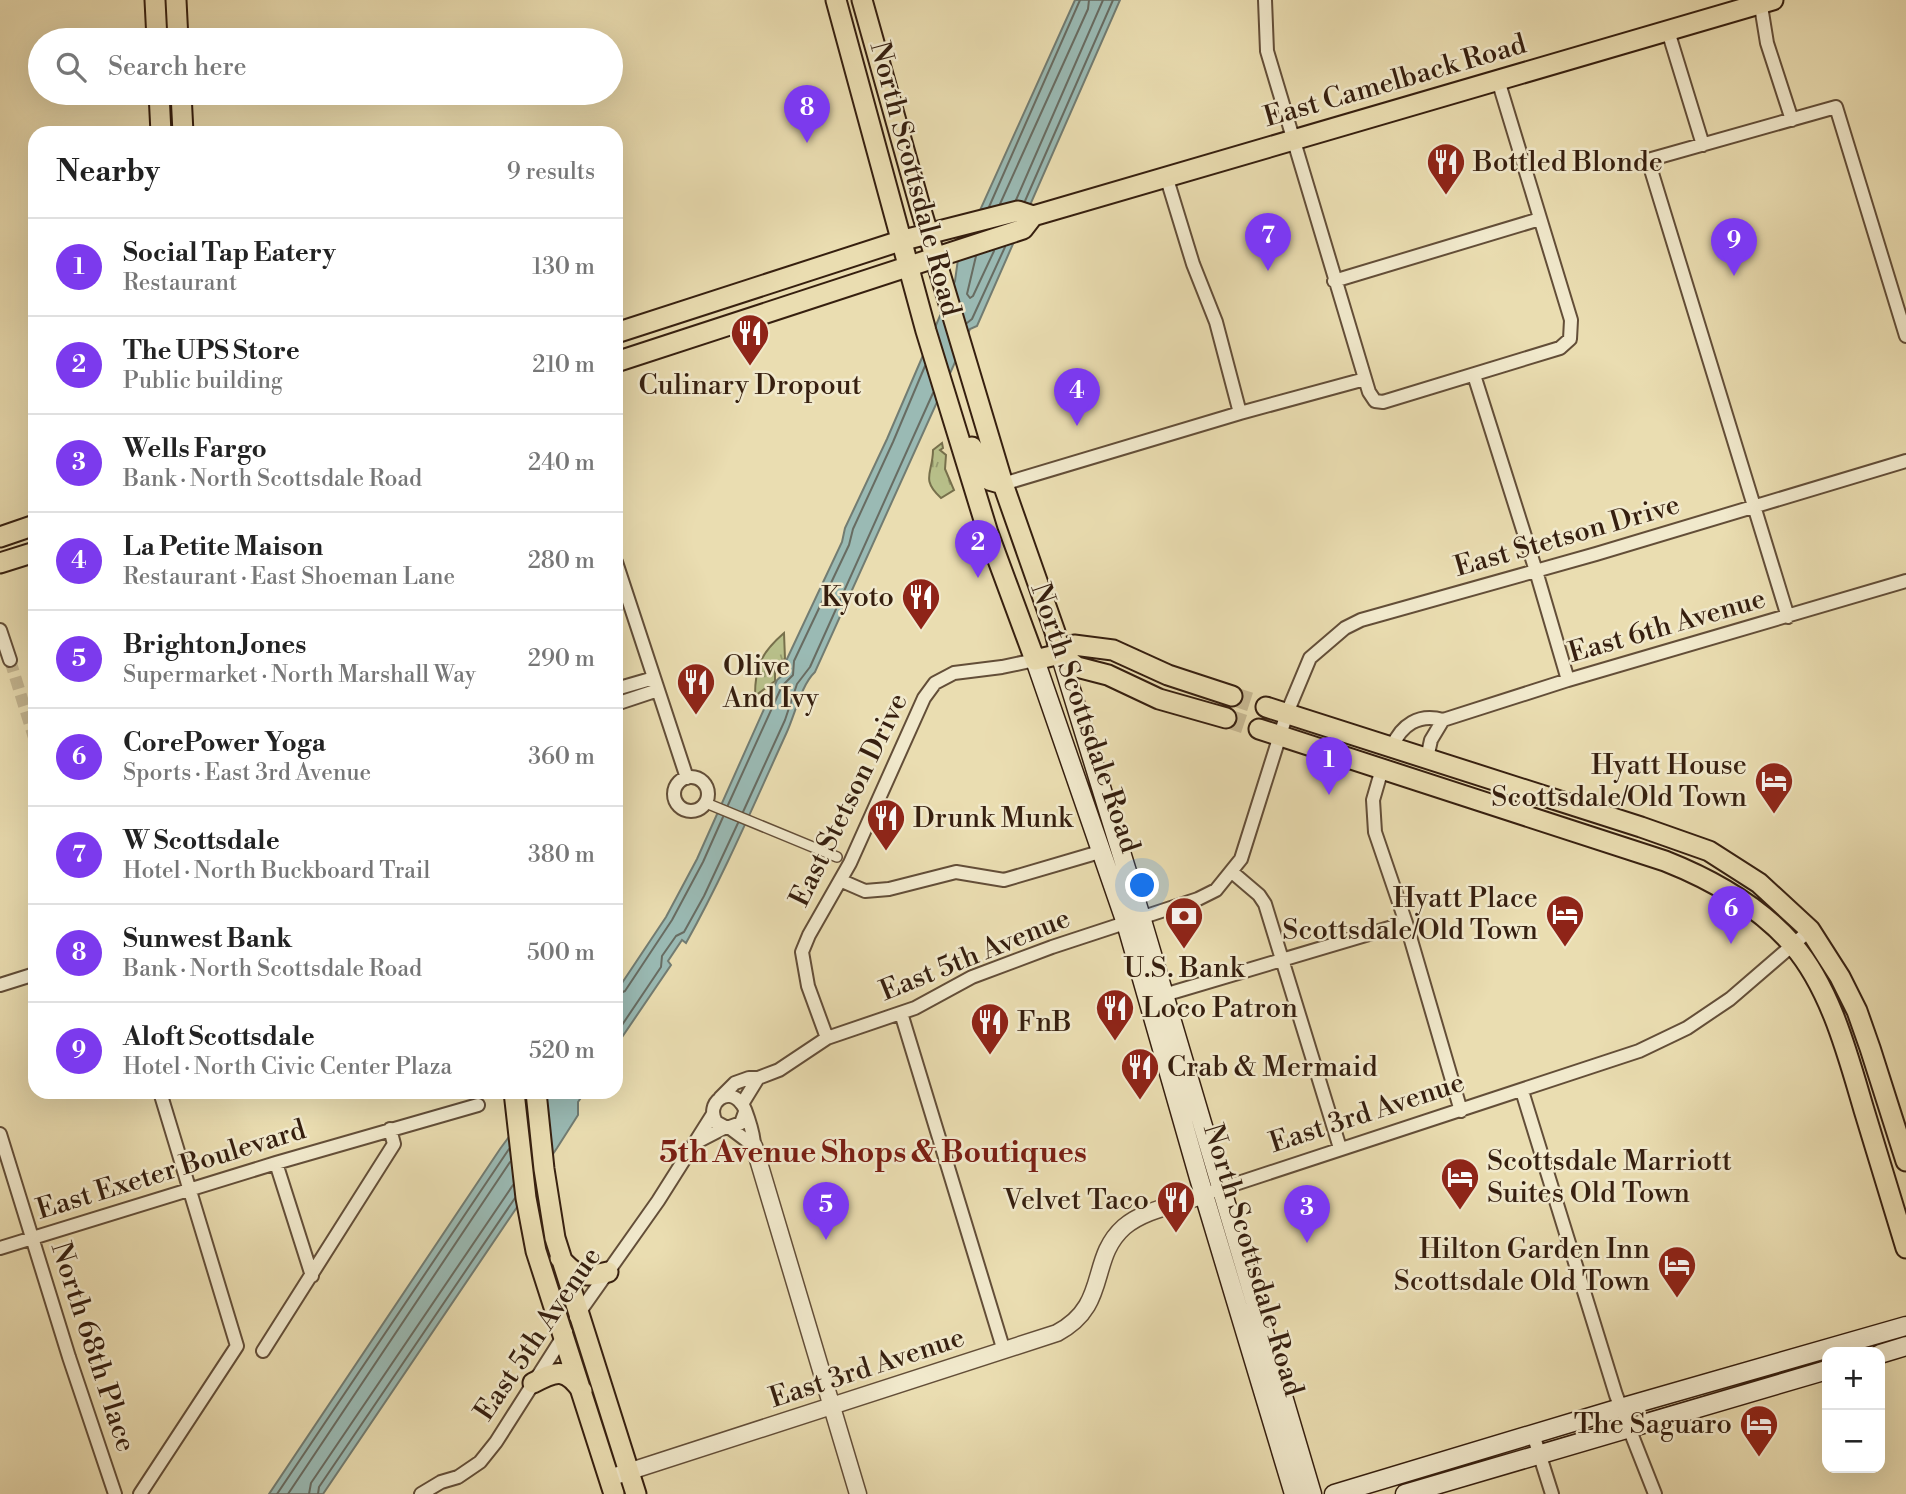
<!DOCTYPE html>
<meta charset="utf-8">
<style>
:root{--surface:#fff;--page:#f2f2f2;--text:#222;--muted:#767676;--line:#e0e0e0;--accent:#7c3aed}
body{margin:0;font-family:"Libre Bodoni",serif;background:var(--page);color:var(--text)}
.controls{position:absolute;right:21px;bottom:21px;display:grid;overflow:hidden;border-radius:14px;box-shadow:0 7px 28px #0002}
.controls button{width:63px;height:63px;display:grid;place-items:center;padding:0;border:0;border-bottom:2px solid var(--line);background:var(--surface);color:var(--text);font:35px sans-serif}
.you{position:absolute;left:1143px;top:886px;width:24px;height:24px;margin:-18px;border:5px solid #fff;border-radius:50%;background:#1a73e8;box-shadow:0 0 0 10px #1a73e833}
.badge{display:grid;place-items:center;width:46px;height:46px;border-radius:50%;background:var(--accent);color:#fff;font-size:23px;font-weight:700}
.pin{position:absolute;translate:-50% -58px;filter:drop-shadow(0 2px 4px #0008)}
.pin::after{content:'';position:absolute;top:37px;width:24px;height:21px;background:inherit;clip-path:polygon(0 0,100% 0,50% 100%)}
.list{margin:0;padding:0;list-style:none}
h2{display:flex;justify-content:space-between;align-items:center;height:91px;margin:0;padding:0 28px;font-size:30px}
h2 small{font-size:23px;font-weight:400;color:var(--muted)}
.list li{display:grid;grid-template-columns:46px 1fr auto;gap:21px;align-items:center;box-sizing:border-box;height:98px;padding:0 28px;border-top:2px solid var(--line)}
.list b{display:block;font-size:26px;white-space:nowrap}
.list p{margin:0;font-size:23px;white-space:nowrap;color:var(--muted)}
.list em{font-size:23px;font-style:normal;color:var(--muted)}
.icon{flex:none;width:38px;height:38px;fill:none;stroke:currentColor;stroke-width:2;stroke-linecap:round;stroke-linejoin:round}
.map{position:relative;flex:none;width:1906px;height:1494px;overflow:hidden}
.search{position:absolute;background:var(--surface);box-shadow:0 7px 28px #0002;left:28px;top:28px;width:595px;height:77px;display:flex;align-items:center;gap:18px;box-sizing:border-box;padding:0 24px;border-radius:38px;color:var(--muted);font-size:26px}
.panel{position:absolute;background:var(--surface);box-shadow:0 7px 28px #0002;left:28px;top:126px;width:595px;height:973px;border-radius:21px}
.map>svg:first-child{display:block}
</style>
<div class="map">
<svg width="1906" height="1494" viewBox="0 0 1906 1494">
<defs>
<pattern id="grass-tufts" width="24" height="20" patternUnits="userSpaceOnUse" patternTransform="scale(1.75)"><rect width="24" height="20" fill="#b8c08a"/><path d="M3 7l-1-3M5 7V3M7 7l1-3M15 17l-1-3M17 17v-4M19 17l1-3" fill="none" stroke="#969b6f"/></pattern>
</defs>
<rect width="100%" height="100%" fill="#eaddb1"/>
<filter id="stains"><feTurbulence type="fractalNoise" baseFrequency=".00286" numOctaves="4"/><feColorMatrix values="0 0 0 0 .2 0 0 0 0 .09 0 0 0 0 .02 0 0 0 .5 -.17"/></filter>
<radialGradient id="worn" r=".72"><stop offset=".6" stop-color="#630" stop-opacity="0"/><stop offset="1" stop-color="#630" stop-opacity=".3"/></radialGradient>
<path fill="url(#grass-tufts)" stroke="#77704c" stroke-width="2" d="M942,443l1,5 -3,2 6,5 -1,14 9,21 -13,8c-21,-19 -8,-25 -8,-48z
M784,633l1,26 -10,5v17l-20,15c0,-30 6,-43 29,-63z"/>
<path fill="#9abab4" stroke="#727c72" stroke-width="2" d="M1075,0h45l-143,326 -7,3 -155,343c-14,13 -20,43 -29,62 -32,70 -62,141 -100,209l-4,-3 -14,21 3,4 -55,81v-54l50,-75 31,-58 80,-179 9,-8v-11l56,-119 3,-14 42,-89 68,-158 3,-22z
M542,1092h43l-7,10v13l-21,33 -234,346h-54l231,-345z"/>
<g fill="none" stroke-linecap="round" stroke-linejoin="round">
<path stroke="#686c62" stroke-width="2" d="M1016,200l87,-200
M1025,201l88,-201
M1000,204l88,-195 1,-9
M989,207l91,-207
M976,256l-9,38 3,4 3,-2 21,-45
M967,323l5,-4 33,-72
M728,805l54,-119 11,-11 1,-14 55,-116 4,-16 40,-87 32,-76
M743,812l42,-92 12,-36 13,-17 123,-274
M616,995l9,-4 47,-71 31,-58 20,-45
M616,1034l45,-67 1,-11 14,-20 8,-4 20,-36 34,-73
M277,1494l232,-345
M288,1494l222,-332
M309,1494l2,-11 202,-298
M318,1494l1,-7 196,-289"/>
<path stroke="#c6b791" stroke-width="12" stroke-dasharray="12 6" stroke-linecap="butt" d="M10,660l25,81"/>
<path stroke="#c6b791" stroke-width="19" stroke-dasharray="19 10" stroke-linecap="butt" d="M1232,696l34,11
M1226,718l33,11"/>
<g stroke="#634e38" stroke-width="12">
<path id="pedestrian" d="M706,803l131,54"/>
</g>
<g stroke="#634e38" stroke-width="16">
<path id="minor" d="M1265,0l2,51 102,341 6,9 8,1 177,-54 10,-9 1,-19 -73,-240
M1760,0l7,43 25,77
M1668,31l35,114
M1167,179l26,85 23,58 24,91
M1334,281l206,-62
M1474,375l62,196 32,109
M1003,484l237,-71 125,-34
M616,562l71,216
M1788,617l-140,-457 188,-53 70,229
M0,630l10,30
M616,689l38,-11
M616,704l42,-14
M1392,747c9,-22 27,-34 51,-27l125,-40 338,-99
M1427,758l4,-18 12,-20
M1382,769l-9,31 2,32 31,91 55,188
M674 794a17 17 0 1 1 34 0a17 17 0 1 1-34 0Z
M1232,872l27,23 6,9 75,244
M842,881l23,10 24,-2 67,-17 48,8 99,-29
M0,985l35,-11
M1164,995l242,-72
M901,1013l103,338
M827,1038l-19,-52 -6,-34 7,-17 41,-72 74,-165 11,-15 19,-10 48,-6 33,-7
M1522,1091l94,304 39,99
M720,1098l15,-15 14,-5h9l21,-8 48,-32 88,-30 57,-31 80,-30 146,-48 18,-9 25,-31 46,-146 23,-55 35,-30 16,-8 235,-66 310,-93
M742,1104l16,-26
M745,1112l-4,11 -14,5 -11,-6c-11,-19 12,-36 25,-19 4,4 5,10 7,15 3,9 6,18 6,28
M730,1128l24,18
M0,1134l69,223 46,137
M697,1142l27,-14
M276,1163l36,113
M1214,1191l425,-140 48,-23 43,-29 80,-69
M0,1248l276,-85 202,-58
M576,1317l82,-116 55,-87
M263,1351l131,-207 -4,-15
M1533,1434l19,60
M140,1494l97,-148 -77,-254
M421,1494l20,-12 17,-5 22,-15 16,-20 70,-110"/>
</g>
<g stroke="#634e38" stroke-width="19">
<path id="tertiary" d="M754,1146l104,348
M609,1478l448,-145c53,-28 31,-74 67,-106 21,-18 54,-22 80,-32"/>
</g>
<g stroke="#361f0f" stroke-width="21">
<path id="secondary" d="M1060,654l81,263 171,577
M1035,660l91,263 73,255 95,316
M1880,1354l26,-8
M1334,1494l286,-86 286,-82
M1405,1494l422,-124"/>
</g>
<g stroke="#361f0f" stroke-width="23">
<path id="primary" d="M155,0l2,40
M176,0l2,40
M836,0l90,331 62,202 47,127 25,-6 14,-9 39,5 55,25 64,21
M862,0l59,210 82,274 52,148 5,22
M159,93l2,40
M181,93l2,40
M616,333l284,-92 118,-30 15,5 740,-216
M616,362l407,-133 10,-13
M972,447l17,33 14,4
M0,537l35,-12
M0,563l35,-11
M1060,654l17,13 31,8 51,24 67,19
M1266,707l375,120 68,24 50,32 51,47 30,47 17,34 13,37 36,113
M1259,729l406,132c48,19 94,45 128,84 38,44 55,111 71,165 14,46 28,92 42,138
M514,1092l12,106 10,53 78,243
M536,1092l8,77 11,69 81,256
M560,1258c16,19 24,20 48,14
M533,1383c23,-12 32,-16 49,8"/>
</g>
<use href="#pedestrian" stroke="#f1e9cc" stroke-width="9"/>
<use href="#minor" stroke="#f1e9cc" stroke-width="12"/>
<use href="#tertiary" stroke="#f1e9cc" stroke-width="16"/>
<use href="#secondary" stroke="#f1e9cc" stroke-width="18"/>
<use href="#primary" stroke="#eaddb1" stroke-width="19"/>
</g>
<defs>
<g id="restaurant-pin" transform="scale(2.0125)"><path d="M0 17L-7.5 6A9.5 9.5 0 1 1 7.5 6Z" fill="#8f2418" stroke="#f1e9cc"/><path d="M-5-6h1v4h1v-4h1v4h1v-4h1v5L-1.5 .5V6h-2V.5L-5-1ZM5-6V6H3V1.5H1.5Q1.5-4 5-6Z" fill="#fff"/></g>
<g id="hotel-pin" transform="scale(2.0125)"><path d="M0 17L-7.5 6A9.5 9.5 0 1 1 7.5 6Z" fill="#8f2418" stroke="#f1e9cc"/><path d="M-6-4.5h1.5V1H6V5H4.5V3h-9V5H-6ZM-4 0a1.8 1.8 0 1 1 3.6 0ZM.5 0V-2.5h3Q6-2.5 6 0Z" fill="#fff"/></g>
<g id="bank-pin" transform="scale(2.0125)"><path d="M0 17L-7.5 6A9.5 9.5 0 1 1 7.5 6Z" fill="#8f2418" stroke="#f1e9cc"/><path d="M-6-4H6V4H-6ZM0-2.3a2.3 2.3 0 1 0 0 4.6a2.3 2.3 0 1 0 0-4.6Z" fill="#fff"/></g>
</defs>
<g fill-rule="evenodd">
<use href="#restaurant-pin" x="1446" y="162"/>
<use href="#restaurant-pin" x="750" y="333"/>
<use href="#restaurant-pin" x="921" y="597"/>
<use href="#restaurant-pin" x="696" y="682"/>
<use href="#hotel-pin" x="1774" y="781"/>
<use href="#restaurant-pin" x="886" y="818"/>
<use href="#hotel-pin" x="1565" y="914"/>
<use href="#bank-pin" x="1184" y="916"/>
<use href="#restaurant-pin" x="1115" y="1008"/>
<use href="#restaurant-pin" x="990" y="1022"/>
<use href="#restaurant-pin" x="1140" y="1067"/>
<use href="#hotel-pin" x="1460" y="1177"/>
<use href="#restaurant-pin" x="1176" y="1200"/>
<use href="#hotel-pin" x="1677" y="1265"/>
<use href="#hotel-pin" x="1759" y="1424"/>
</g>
<g text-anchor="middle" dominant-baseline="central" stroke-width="5" stroke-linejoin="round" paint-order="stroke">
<g font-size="28" fill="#361f0f" stroke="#f1e9cc">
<text transform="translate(1395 81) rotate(-16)">East Camelback Road</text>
<text transform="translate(915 179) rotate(75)">North Scottsdale Road</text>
<text transform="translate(1567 536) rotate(-16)">East Stetson Drive</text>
<text transform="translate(1667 626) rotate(-16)">East 6th Avenue</text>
<text transform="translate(1085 718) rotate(71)">North Scottsdale Road</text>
<text transform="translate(849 800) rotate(-64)">East Stetson Drive</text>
<text transform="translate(975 955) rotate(-22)">East 5th Avenue</text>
<text transform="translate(1367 1113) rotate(-18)">East 3rd Avenue</text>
<text transform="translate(171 1170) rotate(-17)">East Exeter Boulevard</text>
<text transform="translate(1253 1260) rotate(73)">North Scottsdale Road</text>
<text transform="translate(538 1334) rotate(-56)">East 5th Avenue</text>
<text transform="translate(93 1347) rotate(72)">North 68th Place</text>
<text transform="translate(867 1368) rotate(-18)">East 3rd Avenue</text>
</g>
<g font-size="28" fill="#361f0f" stroke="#f1e9cc" text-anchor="start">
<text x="1473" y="162">Bottled Blonde</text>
<text x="750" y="385" text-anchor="middle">Culinary Dropout</text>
<text x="894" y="597" text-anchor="end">Kyoto</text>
<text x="723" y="666">Olive<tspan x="723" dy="32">And Ivy</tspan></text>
<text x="1747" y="765" text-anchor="end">Hyatt House<tspan x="1747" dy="32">Scottsdale/Old Town</tspan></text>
<text x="913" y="818">Drunk Munk</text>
<text x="1538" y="898" text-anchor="end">Hyatt Place<tspan x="1538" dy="32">Scottsdale/Old Town</tspan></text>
<text x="1184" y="968" text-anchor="middle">U.S. Bank</text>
<text x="1142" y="1008">Loco Patron</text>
<text x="1017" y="1022">FnB</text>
<text x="1167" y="1067">Crab &amp; Mermaid</text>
<text x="1487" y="1161">Scottsdale Marriott<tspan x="1487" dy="32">Suites Old Town</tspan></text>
<text x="1149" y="1200" text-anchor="end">Velvet Taco</text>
<text x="1650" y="1249" text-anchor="end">Hilton Garden Inn<tspan x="1650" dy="32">Scottsdale Old Town</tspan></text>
<text x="1732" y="1424" text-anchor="end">The Saguaro</text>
</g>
<g font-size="30" font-weight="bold" fill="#7a1f14" stroke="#f1e9cc">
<text x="873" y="1153">5th Avenue Shops &amp; Boutiques</text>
</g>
</g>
<rect width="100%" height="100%" filter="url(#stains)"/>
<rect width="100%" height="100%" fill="url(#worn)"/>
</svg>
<div class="controls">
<button>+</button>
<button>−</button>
</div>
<div class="you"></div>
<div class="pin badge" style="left:1329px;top:795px">1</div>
<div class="pin badge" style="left:978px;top:578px">2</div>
<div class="pin badge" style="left:1307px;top:1243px">3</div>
<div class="pin badge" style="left:1077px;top:426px">4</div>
<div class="pin badge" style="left:826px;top:1240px">5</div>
<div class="pin badge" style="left:1731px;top:944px">6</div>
<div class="pin badge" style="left:1268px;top:271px">7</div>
<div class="pin badge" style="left:807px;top:143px">8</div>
<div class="pin badge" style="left:1734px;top:276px">9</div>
<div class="search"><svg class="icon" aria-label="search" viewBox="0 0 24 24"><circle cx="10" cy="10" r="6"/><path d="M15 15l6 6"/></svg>Search here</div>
<section class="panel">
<h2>Nearby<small>9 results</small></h2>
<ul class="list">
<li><span class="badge">1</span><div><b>Social Tap Eatery</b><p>Restaurant</p></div><em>130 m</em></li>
<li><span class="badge">2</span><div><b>The UPS Store</b><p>Public building</p></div><em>210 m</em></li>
<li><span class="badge">3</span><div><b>Wells Fargo</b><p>Bank · North Scottsdale Road</p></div><em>240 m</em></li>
<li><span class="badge">4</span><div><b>La Petite Maison</b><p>Restaurant · East Shoeman Lane</p></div><em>280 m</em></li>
<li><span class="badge">5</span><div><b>Brighton Jones</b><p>Supermarket · North Marshall Way</p></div><em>290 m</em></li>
<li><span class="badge">6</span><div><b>CorePower Yoga</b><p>Sports · East 3rd Avenue</p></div><em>360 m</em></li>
<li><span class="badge">7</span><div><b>W Scottsdale</b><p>Hotel · North Buckboard Trail</p></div><em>380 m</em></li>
<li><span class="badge">8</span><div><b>Sunwest Bank</b><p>Bank · North Scottsdale Road</p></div><em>500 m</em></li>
<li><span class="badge">9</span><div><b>Aloft Scottsdale</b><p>Hotel · North Civic Center Plaza</p></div><em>520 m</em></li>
</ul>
</section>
</div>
